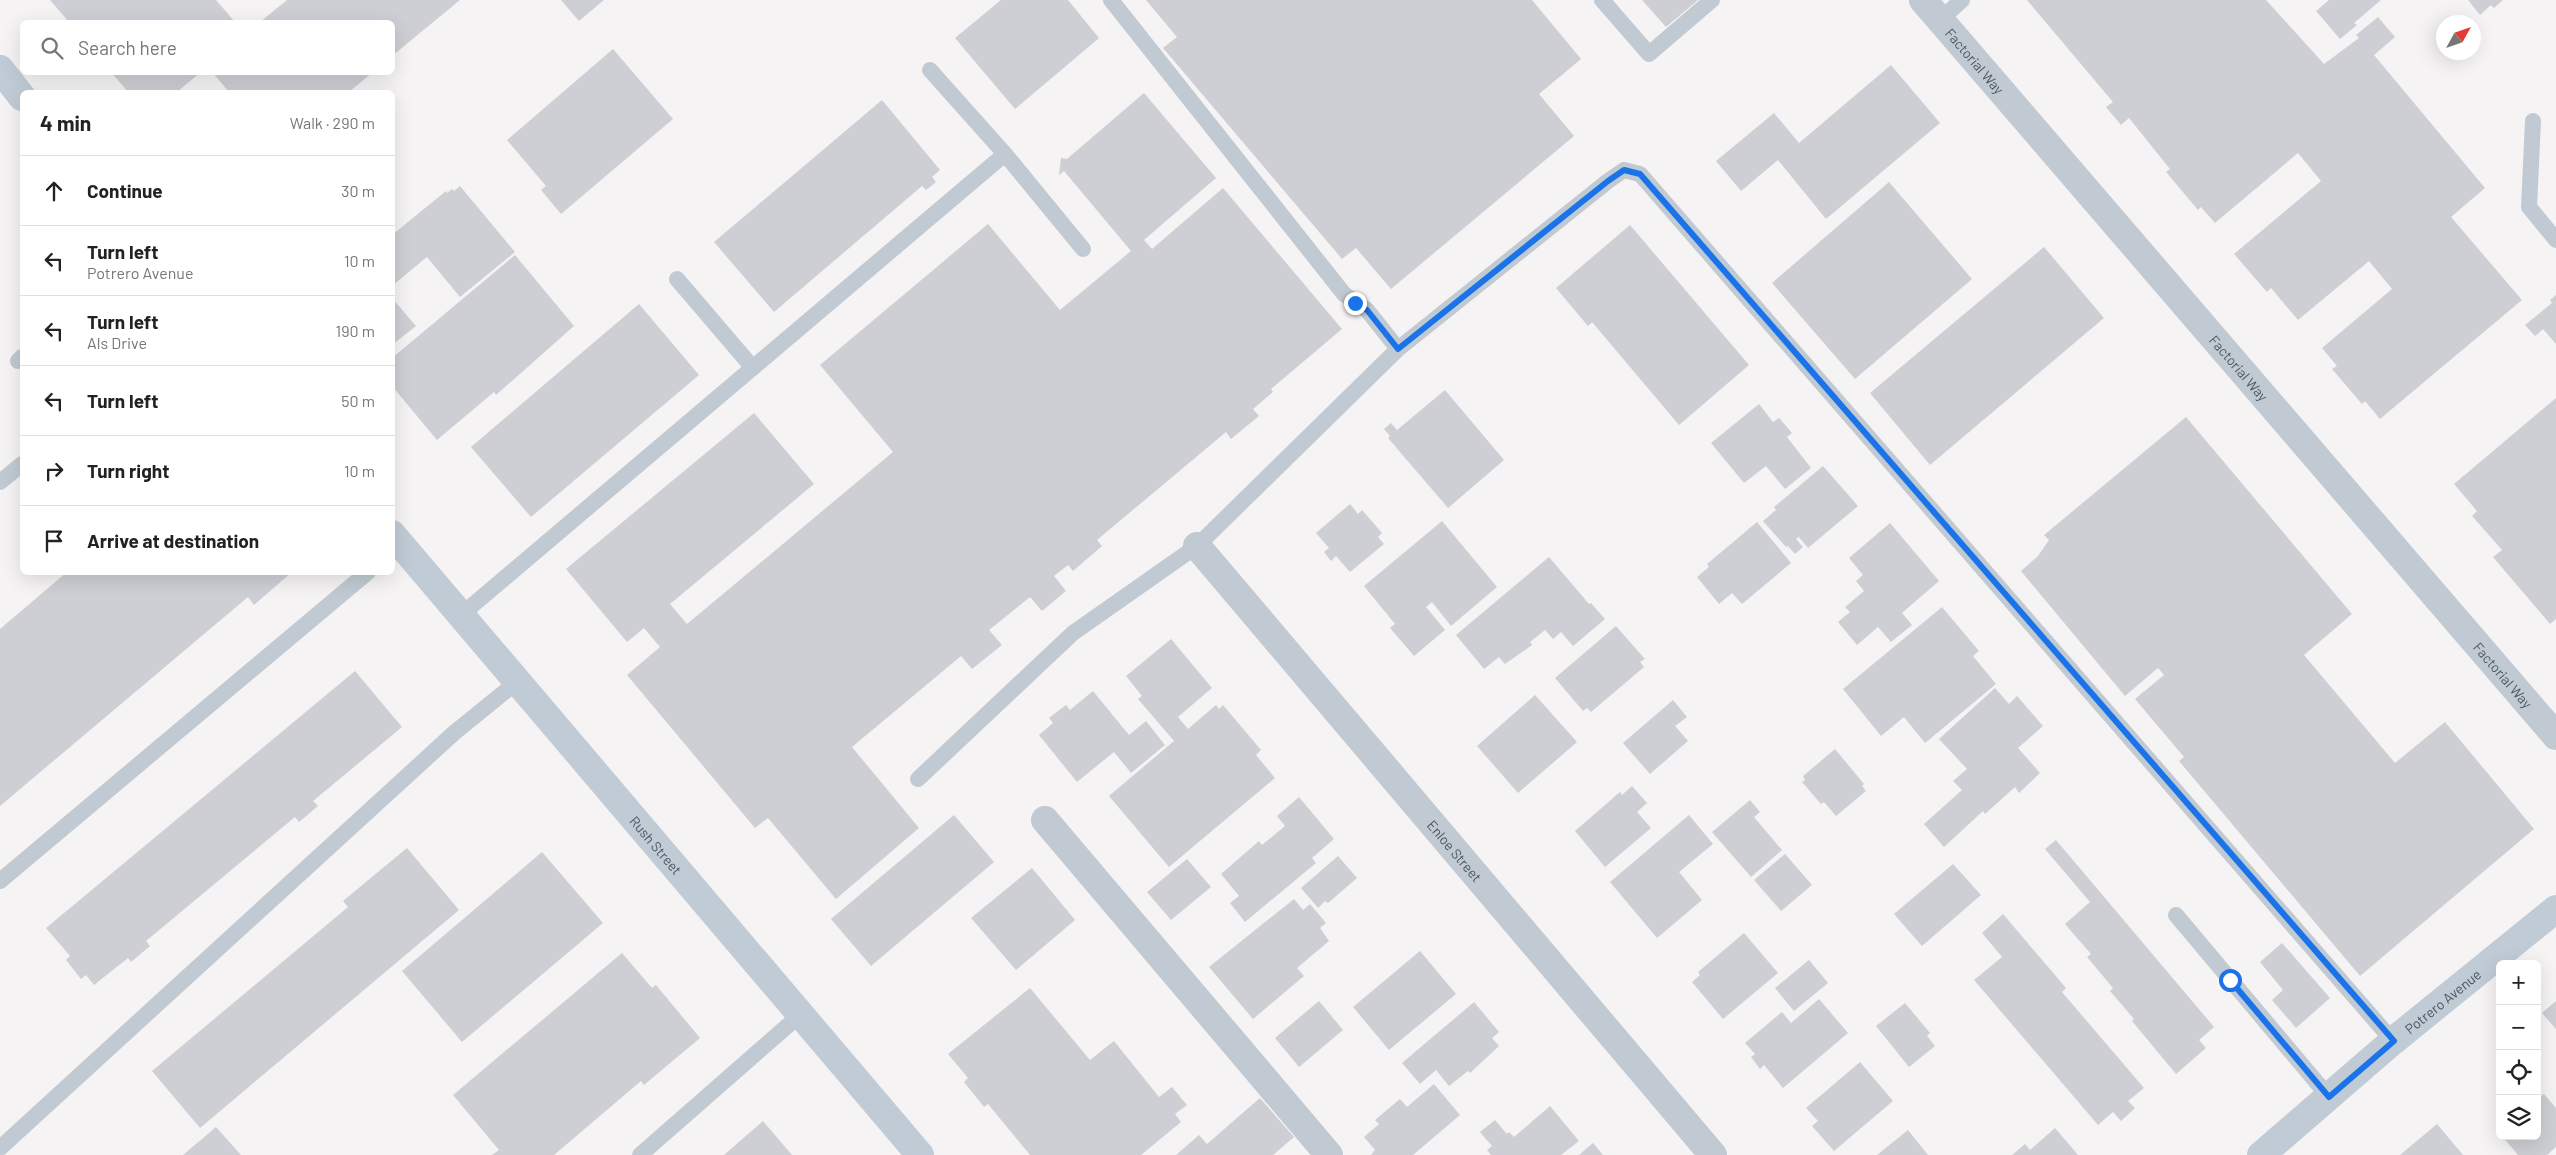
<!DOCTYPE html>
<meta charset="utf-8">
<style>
:root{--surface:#fff;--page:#f2f2f2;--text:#222;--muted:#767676;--line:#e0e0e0}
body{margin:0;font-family:Barlow,sans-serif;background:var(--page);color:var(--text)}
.controls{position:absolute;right:15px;bottom:15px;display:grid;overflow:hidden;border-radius:8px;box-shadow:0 5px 20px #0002}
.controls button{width:45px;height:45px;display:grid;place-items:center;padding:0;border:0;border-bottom:1px solid var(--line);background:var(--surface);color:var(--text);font:25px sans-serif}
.compass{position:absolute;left:2436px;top:15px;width:45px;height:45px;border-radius:50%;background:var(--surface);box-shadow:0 5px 20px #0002;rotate:50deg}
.stop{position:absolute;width:15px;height:15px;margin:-11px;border:4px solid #1a73e8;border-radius:50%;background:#fff}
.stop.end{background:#1a73e8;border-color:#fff;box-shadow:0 1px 5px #0008}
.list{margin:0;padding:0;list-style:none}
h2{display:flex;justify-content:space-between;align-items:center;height:65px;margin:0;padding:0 20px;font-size:21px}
h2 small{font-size:16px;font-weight:400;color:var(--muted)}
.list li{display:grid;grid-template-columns:32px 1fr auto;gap:15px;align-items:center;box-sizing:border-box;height:70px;padding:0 20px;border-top:1px solid var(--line)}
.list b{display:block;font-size:19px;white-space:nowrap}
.list p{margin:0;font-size:16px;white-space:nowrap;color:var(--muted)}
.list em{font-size:16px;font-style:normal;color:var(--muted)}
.icon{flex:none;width:28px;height:28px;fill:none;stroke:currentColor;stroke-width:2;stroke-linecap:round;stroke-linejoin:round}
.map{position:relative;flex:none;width:2556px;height:1155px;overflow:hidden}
.search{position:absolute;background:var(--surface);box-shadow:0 5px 20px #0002;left:20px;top:20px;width:375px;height:55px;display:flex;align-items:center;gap:12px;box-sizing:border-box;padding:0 18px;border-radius:8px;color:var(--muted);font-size:19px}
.panel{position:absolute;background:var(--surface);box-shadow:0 5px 20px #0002;left:20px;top:90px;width:375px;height:485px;border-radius:8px}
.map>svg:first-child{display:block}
</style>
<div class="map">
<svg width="2556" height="1155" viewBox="0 0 2556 1155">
<rect width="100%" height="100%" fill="#f5f3f3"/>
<path fill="#cdcfd5" d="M50,0h166l19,22h-166z
M287,0h173l-68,56v-34h-132z
M561,0h43l-25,21z
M1001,0h67l31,38 -84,71 -60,-71z
M1146,0h386l49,59 -42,35 35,42 -183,153 -35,-41 -14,11 -179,-211 14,-11z
M1642,0h56l-32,27z
M2027,0h239l58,64 35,-26 -3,-3 22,-18 17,20 -21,18 111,133 -34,29 71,83 -142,119 -15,-18 -3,3 -30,-35 5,-3 -15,-18 70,-59 -23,-28 -71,59 -27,-32 -4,4 -33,-38 87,-73 -23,-28 -83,70 -14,-16 -3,3 -32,-38 4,-3 -41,-51 -8,7 -15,-18 7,-5z
M2329,0h52l-27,23 3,2 -17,14 -24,-28z
M2468,0h35l-9,8 -3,-3 -11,10z
M613,49l60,70 -112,95 -20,-24 5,-4 -39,-46z
M1891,65l49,58 -114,96 -48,-59 -37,31 -25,-30 58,-48 25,30z
M111,72h90l-24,20h-49z
M212,72h161l-24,20h-120z
M1144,93l72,85 -72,62 8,9 71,-61 119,141 -71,60 2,3 -20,17 6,7 -28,23 -5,-7 -129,108 5,6 -29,25 -5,-6 -14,11 12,15 -24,20 -12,-14 -41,33 13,15 -30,24 -11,-13 -109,91 67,81 -83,71 -68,-81 -13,10 -128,-153 33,-28 -16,-19 -17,14 -61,-73 188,-156 60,71 -144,120 17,20 206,-172 -73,-87 168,-141 72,86 71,-59 -67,-80 -5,4 2,-17 6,1z
M882,100l58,70 -8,7 4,5 -10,8 -4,-4 -148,126 -60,-70z
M1889,182l83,97 -117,100 -83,-96z
M460,186l55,66 -55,45 -33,-40 -35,29v-51l54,-44 1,2 5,-4 2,2z
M1630,225l119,140 -70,60 -87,-103 -4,4 -32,-38z
M2044,247l60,71 -174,147 -60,-72z
M515,255l59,71 -78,69 -2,-3 -57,48 -45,-54v-28z
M2556,295v49l-13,-15 -8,7 -10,-11 27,-22 -2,-3z
M392,298l24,28 -24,19z
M639,304l60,71 -168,142 -60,-70z
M1445,390l59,70 -56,48 -60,-70 2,-2 -6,-7 7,-6 6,7z
M2556,398v221l-6,5 -57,-67 9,-7 -30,-34 5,-5 -23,-27z
M1759,404l14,18 6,-4 13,15 -5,4 24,31 -26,21 -19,-23 -22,17 -33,-40z
M2186,417l166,197 -48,41 91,108 50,-41 89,107 -174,147 -181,-215 5,-4 -49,-58 29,-24 -6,-7 -33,28 -104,-125 17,-15 11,-16 -5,-5z
M1823,466l35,40 -50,42 -9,-11 -3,2 7,8 -8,7 -7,-8 -2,1 -23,-26 13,-11 -2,-3z
M1350,504l8,10 4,-4 20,23 -4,4 6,7 -34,28 -14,-16 -5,5 -7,-9 5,-4 -13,-15z
M1442,521l55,66 -46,39 -19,-24 -6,5 19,23 -31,26 -24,-28 5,-4 -31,-38z
M1757,522l34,41 -49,41 -10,-11 -13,11 -22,-27 12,-10 -2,-3z
M1890,523l49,58 -37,32 10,12 -21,17 -13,-15 -21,18 -19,-23 12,-10 -5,-5 19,-16 -8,-10 7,-6 -14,-17z
M1549,557l40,47 2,-1 14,16 -32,27 -12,-14 -8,7 -8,-9 -15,12 2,3 -27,19 -6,-7 -15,12 -28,-34z
M67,572h225l-38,33 -6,-8 -248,209v-177z
M1942,607l37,44 -6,5 23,28 -71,59 -21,-26 -23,19 -38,-47z
M1616,626l29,33 -5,3 4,5 -53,45 -4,-4 -4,3 -28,-33z
M1171,639l41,49 -34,29 10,12 28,-24 3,4 4,-4 38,45 -5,5 19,23 -106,89 -60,-71 65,-55 -36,-42 4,-3 -16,-20z
M355,671l47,56 -89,74 5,5 -19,16 -4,-5 -149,124 4,5 -19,16 -3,-4 -34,27 -8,-10 -5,4 -15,-19 4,-4 -24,-28z
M1995,688l14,16 8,-8 26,30 -25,22 22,25 -21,20 -4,-6 -30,27 -2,-3 -39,36 -20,-23 38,-34 -9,-9 14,-12 -28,-30z
M1093,691l36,44 17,-14 19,24 -34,28 -17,-21 -37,30 -38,-47 14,-12 -4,-5 17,-13 4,5z
M1535,695l42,47 -59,51 -41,-47z
M1673,700l14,17 -12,9 13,15 -38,33 -27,-31z
M1835,749l29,35 -2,2 4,5 -30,25 -12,-14 -3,2 -19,-22 3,-2 -2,-4z
M1632,786l15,17 -10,9 14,16 -46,39 -30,-36 45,-39 2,3z
M1299,797l35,42 -22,19 4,5 -71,59 -15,-19 9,-7 -18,-22 38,-33 3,4 23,-19 -8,-10z
M1750,800l10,12 -6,5 28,33 -31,27 -39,-45z
M954,815l40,47 -123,104 -40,-47z
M1689,815l24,29 -34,28 23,28 -45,38 -47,-56z
M2056,840l158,187 -15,13 7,8 -30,26 -44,-53 2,-2 -24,-28 3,-3 -26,-31 4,-3 -26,-30 25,-22 -45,-53z
M407,848l52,62 -259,218 -48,-57 196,-164 -5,-6z
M542,852l61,71 -141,119 -60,-71z
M1785,854l27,31 -31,26 -27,-31z
M1338,856l19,22 -29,25 -3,-2 -7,7 -17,-20z
M1187,859l24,28 -40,33 -24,-28z
M1953,864l28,31 -59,51 -28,-32z
M1032,868l43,52 -59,50 -45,-52z
M1294,899l9,11 7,-6 16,19 -6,5 9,13 -32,27 7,8 -51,43 -44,-52z
M2003,914l63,74 -4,4 82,96 -16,13 7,7 -14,13 -8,-9 -15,13 -124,-145 28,-23 -20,-24z
M1744,933l34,40 -55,46 -31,-37 8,-7 -2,-3z
M2282,943l48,55 -34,30 -24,-28 11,-10 -23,-28z
M1420,951l36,43 -67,56 -36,-43z
M622,953l30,35 4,-3 44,53 -56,47 -3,-4 -87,74h-62l7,-5 -46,-55z
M1809,960l19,23 -34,28 -19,-23z
M1030,988l60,72 24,-19 45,56 13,-10 15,18 -12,9 6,8 -40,33h-111l-42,-51 -4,3 -20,-25 4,-4 -20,-24z
M1819,999l29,34 -65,55 -19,-23 -4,4 -9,-12 4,-3 -10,-11 37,-31 9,11z
M1319,1001l24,29 -44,37 -24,-29z
M2556,1001v28l-14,-16z
M1474,1002l25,30 -7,6 7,8 -29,27 -2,-2 -19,15 -13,-16 -16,14 -18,-21z
M1905,1003l25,30 -3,3 8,10 -26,21 -33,-41z
M1860,1062l33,39 -59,50 -22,-25 6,-5 -12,-13z
M1434,1084l26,31 -47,40h-42l4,-5 -11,-13 15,-13 -4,-4 25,-21 7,8z
M2544,1094l12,14v39l-9,8h-29l-16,-19h35v-37z
M1260,1098l34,39 -21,18h-97l23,-20 8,9z
M1550,1106l29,35 -18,14h-70l-4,-5 5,-4 -12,-14 15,-12 12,14 2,-2 5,5z
M763,1121l29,34h-68z
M2437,1124l26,31h-63z
M216,1127l25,28h-58z
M2055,1128l23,27h-66l13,-11 5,6z
M1908,1130l20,25h-51z
M1593,1143l10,12h-24z"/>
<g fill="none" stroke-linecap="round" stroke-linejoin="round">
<path stroke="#c1cad2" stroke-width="16" d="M1602,0l47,54 63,-54
M1940,20l22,-20
M930,70l75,84
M2533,121l-4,86 27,33
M677,279l76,89
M1398,349l210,-168 16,-11 16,4 753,867
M18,361l4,-4
M0,482l22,-18
M461,615l544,-461 78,95
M918,779l155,-146 124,-87 201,-197 -31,-39 -23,-16 -233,-294
M0,881l368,-309
M2176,915l153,182
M0,1148l454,-415 64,-52
M640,1155l161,-141"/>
<g stroke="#c1cad2" stroke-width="28">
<path id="s1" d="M1923,0l633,736"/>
<path id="s2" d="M1197,546l516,609"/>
<path d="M1045,820l284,335"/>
</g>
<g stroke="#c1cbd6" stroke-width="28">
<path d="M0,69l22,28"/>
<path id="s3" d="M392,534l528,621"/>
<path id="s4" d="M2261,1155l132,-114 163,-132"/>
</g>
</g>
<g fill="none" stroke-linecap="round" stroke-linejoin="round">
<path stroke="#1a73e8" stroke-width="6" d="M1355,303l12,7 31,39 210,-168 16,-11 16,4 754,867 -65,56 -99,-117"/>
</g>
<g text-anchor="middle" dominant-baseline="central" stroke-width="4" stroke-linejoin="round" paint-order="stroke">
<g font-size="14" fill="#4a5661" stroke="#fff">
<text stroke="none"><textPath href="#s1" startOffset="80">Factorial Way</textPath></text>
<text stroke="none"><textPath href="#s1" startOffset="485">Factorial Way</textPath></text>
<text stroke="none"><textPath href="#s1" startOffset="890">Factorial Way</textPath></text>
<text stroke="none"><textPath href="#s3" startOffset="408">Rush Street</textPath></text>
<text stroke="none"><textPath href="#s2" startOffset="399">Enloe Street</textPath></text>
<text stroke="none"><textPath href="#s4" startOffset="238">Potrero Avenue</textPath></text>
</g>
</g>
</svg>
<div class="controls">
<button>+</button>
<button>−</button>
<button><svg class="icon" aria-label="locate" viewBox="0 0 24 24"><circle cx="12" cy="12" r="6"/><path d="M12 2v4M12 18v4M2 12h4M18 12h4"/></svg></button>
<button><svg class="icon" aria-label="layers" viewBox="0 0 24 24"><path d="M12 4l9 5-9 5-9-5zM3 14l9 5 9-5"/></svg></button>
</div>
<svg class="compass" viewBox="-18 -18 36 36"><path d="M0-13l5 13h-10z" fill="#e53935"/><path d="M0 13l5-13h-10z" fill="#767676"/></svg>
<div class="stop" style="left:2230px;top:980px"></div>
<div class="stop end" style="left:1355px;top:303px"></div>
<div class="search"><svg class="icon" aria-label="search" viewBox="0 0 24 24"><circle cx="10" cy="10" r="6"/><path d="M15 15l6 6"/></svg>Search here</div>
<section class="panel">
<h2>4 min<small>Walk · 290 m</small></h2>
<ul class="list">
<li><svg class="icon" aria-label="ahead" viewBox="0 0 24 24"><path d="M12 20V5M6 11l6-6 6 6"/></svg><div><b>Continue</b></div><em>30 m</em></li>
<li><svg class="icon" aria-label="left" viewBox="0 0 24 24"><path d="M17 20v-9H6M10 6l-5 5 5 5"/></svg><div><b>Turn left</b><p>Potrero Avenue</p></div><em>10 m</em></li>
<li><svg class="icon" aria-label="left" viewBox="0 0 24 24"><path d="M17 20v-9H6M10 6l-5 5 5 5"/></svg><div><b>Turn left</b><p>Als Drive</p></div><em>190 m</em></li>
<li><svg class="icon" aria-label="left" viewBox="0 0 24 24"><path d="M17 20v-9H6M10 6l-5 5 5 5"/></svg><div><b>Turn left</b></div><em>50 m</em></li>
<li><svg class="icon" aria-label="right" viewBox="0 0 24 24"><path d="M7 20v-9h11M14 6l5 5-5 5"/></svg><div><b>Turn right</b></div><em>10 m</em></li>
<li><svg class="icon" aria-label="arrive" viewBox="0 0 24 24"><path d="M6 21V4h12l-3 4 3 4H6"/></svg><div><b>Arrive at destination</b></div></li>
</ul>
</section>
</div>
